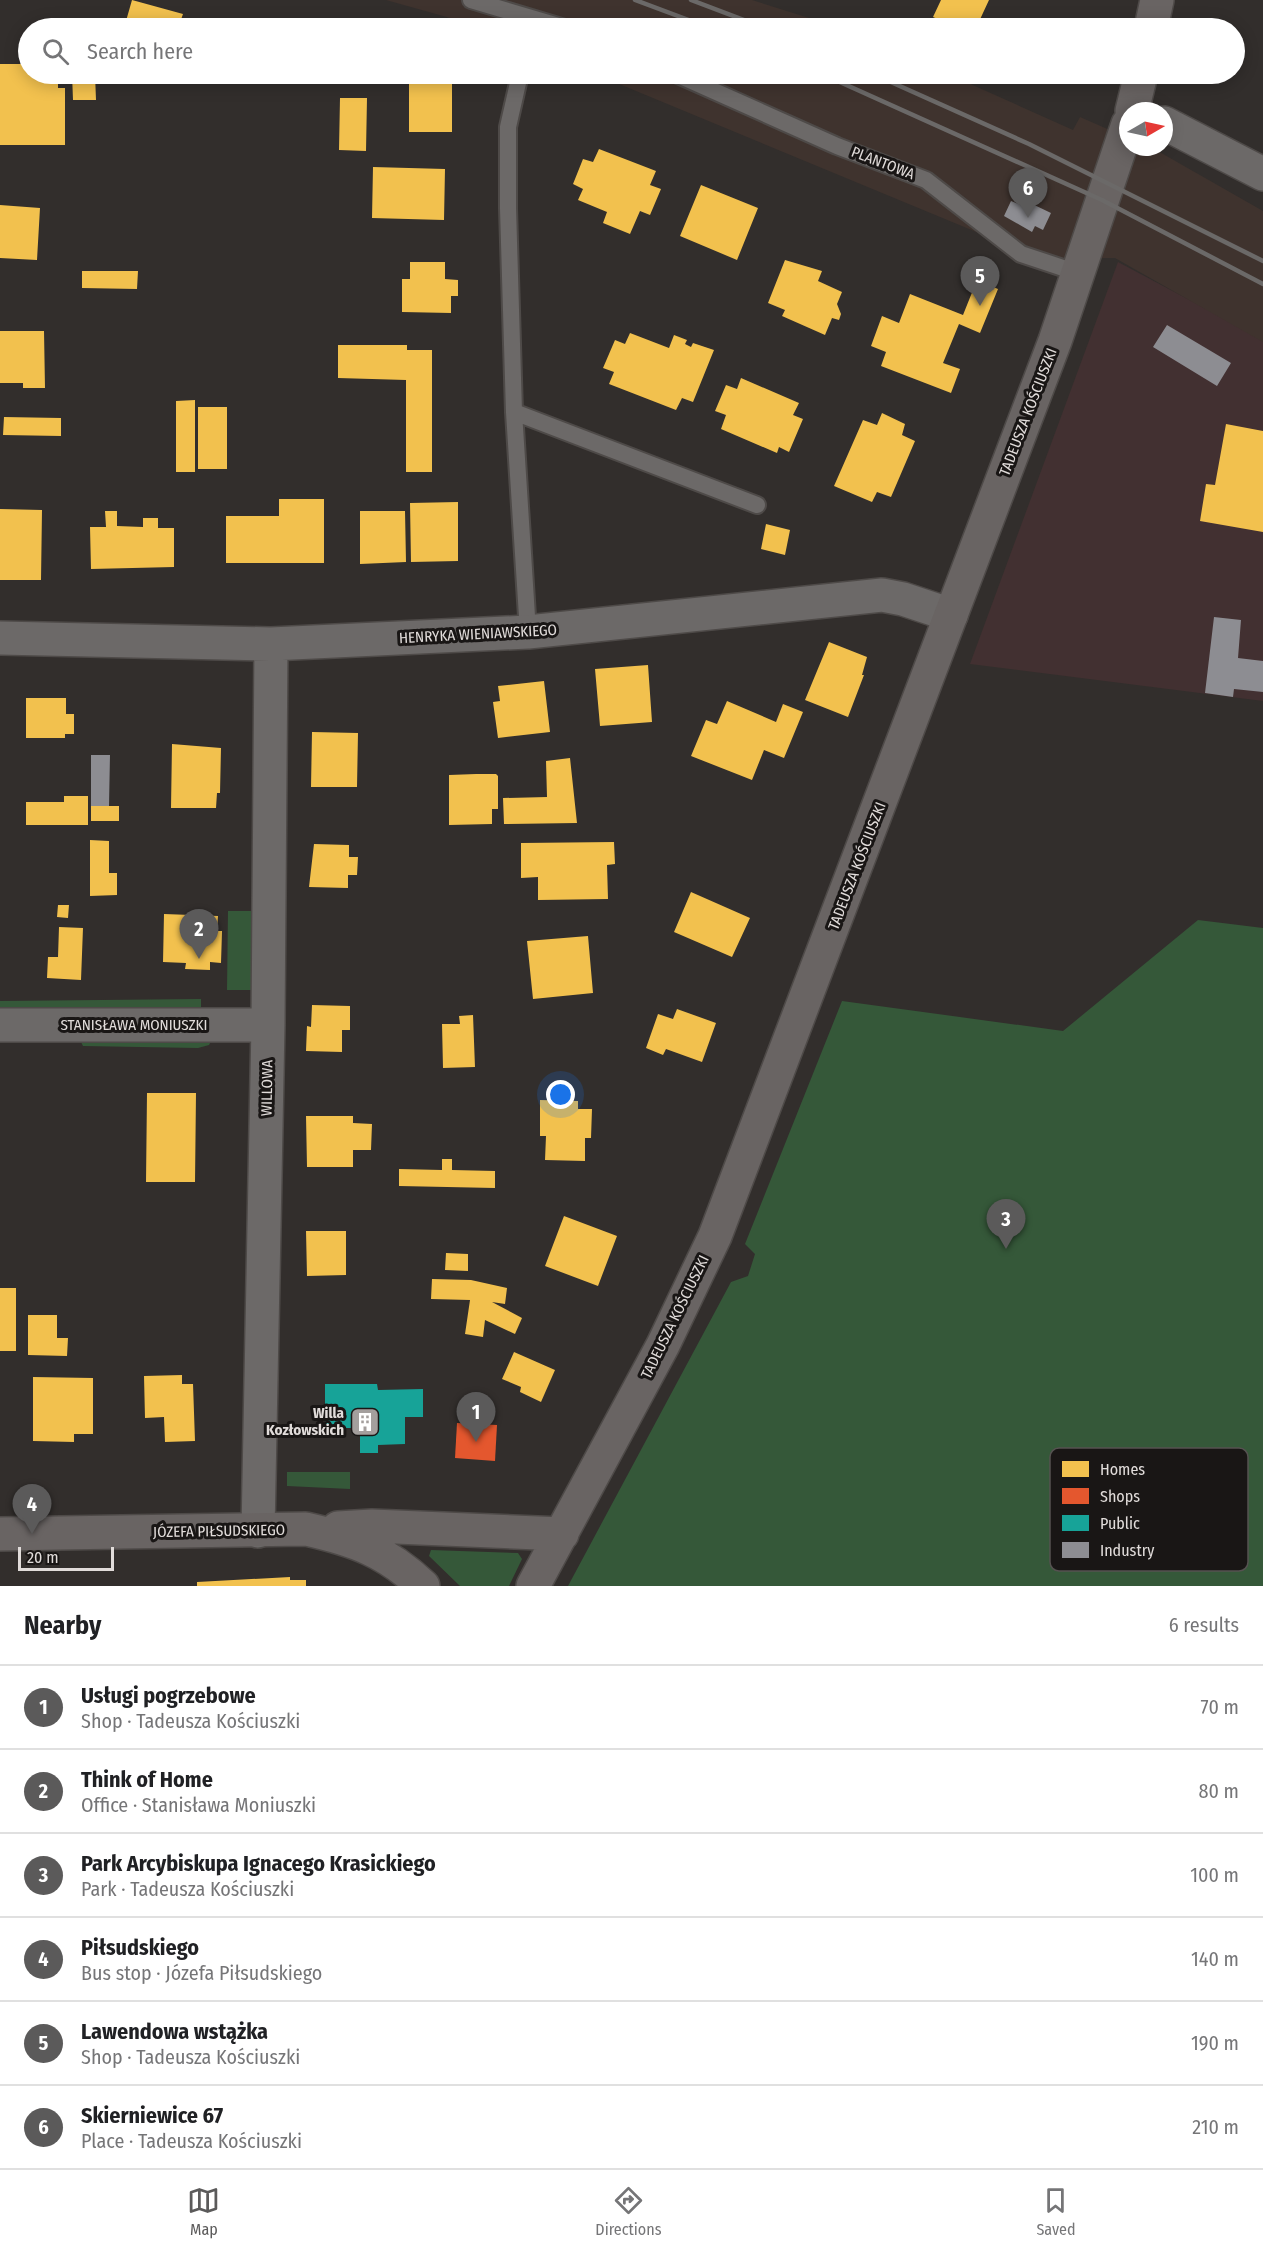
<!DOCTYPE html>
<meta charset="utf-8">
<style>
:root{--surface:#fff;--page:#f6f6f6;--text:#202124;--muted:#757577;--line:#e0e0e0;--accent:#5b5a5a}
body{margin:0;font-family:"Fira Sans Condensed",sans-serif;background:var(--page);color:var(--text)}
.compass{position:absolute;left:1119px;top:102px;width:54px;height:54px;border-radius:50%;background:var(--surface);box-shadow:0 3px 15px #0003;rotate:81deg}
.scale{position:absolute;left:18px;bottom:15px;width:96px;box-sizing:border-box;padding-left:6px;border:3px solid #e1dcda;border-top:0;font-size:16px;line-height:21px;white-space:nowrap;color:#e1dcda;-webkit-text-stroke:4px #191615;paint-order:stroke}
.you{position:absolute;left:561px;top:1095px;width:21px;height:21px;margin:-15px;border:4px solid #fff;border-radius:50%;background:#1a73e8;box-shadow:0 0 0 9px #1a73e833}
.badge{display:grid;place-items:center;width:39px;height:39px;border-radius:50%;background:var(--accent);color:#fff;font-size:20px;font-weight:700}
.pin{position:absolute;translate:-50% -50px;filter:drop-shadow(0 2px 3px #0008)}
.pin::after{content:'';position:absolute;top:32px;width:21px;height:18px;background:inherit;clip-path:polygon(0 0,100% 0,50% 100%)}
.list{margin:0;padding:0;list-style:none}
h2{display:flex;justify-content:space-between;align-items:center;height:78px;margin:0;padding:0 24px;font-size:26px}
h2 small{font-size:20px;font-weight:400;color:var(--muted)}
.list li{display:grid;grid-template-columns:39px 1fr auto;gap:18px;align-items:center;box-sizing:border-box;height:84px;padding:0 24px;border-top:2px solid var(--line)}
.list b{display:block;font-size:22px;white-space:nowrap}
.list p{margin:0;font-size:20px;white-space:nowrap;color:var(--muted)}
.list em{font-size:20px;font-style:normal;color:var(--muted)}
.icon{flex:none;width:33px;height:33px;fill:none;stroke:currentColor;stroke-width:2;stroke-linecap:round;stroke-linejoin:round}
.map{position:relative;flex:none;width:1263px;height:1586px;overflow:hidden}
.search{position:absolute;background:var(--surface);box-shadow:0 3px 15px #0003;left:18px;right:18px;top:18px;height:66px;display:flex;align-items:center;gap:15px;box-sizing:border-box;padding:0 21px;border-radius:33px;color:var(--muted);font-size:22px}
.sheet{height:582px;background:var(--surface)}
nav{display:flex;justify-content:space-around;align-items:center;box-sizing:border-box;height:84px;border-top:2px solid var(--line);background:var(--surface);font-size:16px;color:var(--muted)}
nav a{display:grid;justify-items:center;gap:3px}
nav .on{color:var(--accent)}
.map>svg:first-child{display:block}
</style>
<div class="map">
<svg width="1263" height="1586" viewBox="0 0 1263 1586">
<rect width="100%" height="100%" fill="#322e2c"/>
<path fill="#423031" d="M1118,262l145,77v362l-293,-37z"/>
<path fill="#3f332e" d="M386,0h366l89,28h-355z
M595,74h353l125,56 7,-13 48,21v9l28,3 107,61v131l-148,-84h-76z"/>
<path fill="#355839" d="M228,911h25l-1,79h-25z
M1198,920l65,8v658h-695l163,-304 17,-6 7,-22 -10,-10 97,-243 221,30z
M201,999v11l-201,2v-11z
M85,1039h127l-3,6 -11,3 -115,-2 -2,-4z
M287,1472h63v17l-63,-3z
M431,1550l87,3 4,6 -13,27h-49l-31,-30z"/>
<path fill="#f2c14e" d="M132,0l51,14 -5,14h-54z
M941,0h48l-13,28h-18l-25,-11z
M0,64h28v10h30v14h7v57h-65z
M72,74h23l1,26h-23z
M409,84h43v48h-43z
M340,98h27l-1,53 -27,-1z
M599,149l57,22 -6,14 11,4 -11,26 -10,-4 -10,23 -27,-11 4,-11 -29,-12 5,-11 -10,-5 10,-25 10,3z
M373,167l72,2 -1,51 -72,-2z
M701,185l57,23 -21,52 -57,-24z
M0,205l40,3 -3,52 -37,-2z
M785,260l37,11 -4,10 24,11 -5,12 4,10 -2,6 -7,-2 -7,17 -43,-19 3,-6 -17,-7z
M410,262h35v17l13,1v16h-7v17l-49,-1v-33h8z
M82,271h56l-1,18 -55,-1z
M977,280l21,9 -18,44 -21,-9 -16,39 17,6 -9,24 -70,-27 5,-14 -15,-6 11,-30 17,7 11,-29 53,21z
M0,331h44l1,57h-22v-5h-23z
M630,333l39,15 5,-13 13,5 -2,4 6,3 2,-4 21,7 -21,52 -11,-4 -6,12 -67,-26 5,-12 -11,-4 12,-28 10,4z
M338,345h69v5h25v122h-26v-92l-68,-2z
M741,378l58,25 -6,12 10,4 -14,33 -10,-5 -2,6 -56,-24 5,-14 -11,-4 11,-26 11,4z
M195,400v72h-19v-71z
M198,407h29v62h-29z
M882,413l23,11 -3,11 13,6 -24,56 -14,-5 -5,10 -38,-16 29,-66 14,5z
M4,417l57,1v18l-58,-1z
M1226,424l37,7v101l-63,-11 6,-37 9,1z
M279,499h45v64h-98v-47h53z
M458,502v59l-47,1 -1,-59z
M0,509l42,1 -1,70h-41z
M105,511h12v15l26,1v-9h15v10h16v39l-83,2 -1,-42h16z
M360,511h45l1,51 -46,2z
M766,524l24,6 -5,25 -24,-6z
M829,642l38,15 -5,18h2l-16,42 -43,-17z
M648,665l4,57 -52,4 -5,-57z
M544,681l6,51 -52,6 -5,-36 7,-1 -2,-15z
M26,698h40v16h8v20h-9v4h-39z
M727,701l49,21 7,-18 20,8 -19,46 -20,-8 -12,30 -61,-24 15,-36 11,4z
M312,732l46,1 -1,54h-46z
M172,744l49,4 -1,45h-3l-1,15h-45z
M570,758l7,65 -73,1 -1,-26 44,-1 -1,-36z
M476,774h20l2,2v33h-6v15l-43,1v-50z
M64,796h24v29h-62v-23h38z
M91,806h28v15h-28z
M90,840l19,1v32h8v22l-27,1z
M614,842l1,22 -8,1 1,34 -70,1v-23l-17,1v-35z
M314,844l35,1v12h9l-1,18h-9v13l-39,-1z
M691,892l59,26 -18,39 -58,-25z
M58,905h11l-1,13 -11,-1z
M164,914l54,2 -1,15h5l-1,32 -11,-1v8l-25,-1 1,-6 -23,-1z
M59,927l24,1 -2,52 -34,-2 1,-21h10z
M588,936l5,57 -60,6 -6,-58z
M312,1005l38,1v24h-8v22l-36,-1 1,-25 4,1z
M677,1009l39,14 -14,39 -36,-13 -3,6 -17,-7 12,-34 15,5z
M473,1015l2,52 -32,1 -1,-44h18l-1,-8z
M147,1093h49l-1,89h-49z
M540,1100l38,1v8h14l-1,29h-6v23l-40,-1 1,-24h-6z
M306,1116h47v7l19,1 -1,26h-18v17h-46z
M442,1159h10v11l43,1v17l-96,-2v-17l43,1z
M564,1216l53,20 -19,50 -53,-20z
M306,1231h40v44l-39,1z
M446,1253l22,1v17l-23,-1z
M432,1279l39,1 36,8 -2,16 -13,-2 30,16 -7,16 -30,-14 -2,17 -18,-3 5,-34 -39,-1z
M0,1288h16v63h-16z
M28,1315h29v23h11l-1,18 -39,-1z
M514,1352l41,18 -14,32 -21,-10 1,-5 -19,-8z
M182,1375v9h11l2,57 -30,1 -1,-25 -19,1 -1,-42z
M33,1377l60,1v56h-19v8l-41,-1z
M290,1577v3h16v6h-109v-4z"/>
<path fill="#e4572e" d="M457,1423l40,2 -2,36 -40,-3z"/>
<path fill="#17a398" d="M325,1384h52l1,6 45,-1v28h-18v27l-27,1v8h-18v-25h-35z"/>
<path fill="#8d8d92" d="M1011,201l13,5 2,-5 25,12 -8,17 -8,-4 -3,6 -28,-16z
M1167,325l64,38 -14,23 -64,-39z
M1214,617l27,3 -3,38 25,3v31l-29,-3 -1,8 -28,-4z
M91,755h19l-1,51h-18z"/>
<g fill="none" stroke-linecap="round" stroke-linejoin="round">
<g stroke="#4e4a48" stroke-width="20">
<path id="lane" d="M471,0l94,28
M520,74l-12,53v81l6,204 14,220
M676,74l161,72 89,34 95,74 57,19
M514,412l243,93"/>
</g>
<g stroke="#4e4a48" stroke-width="36">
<path id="street" d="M1164,123l99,51
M0,638l271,6 257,-12 354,-37 21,4 48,16
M0,1025h268
M258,1531l10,-506 3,-381"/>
</g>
<g stroke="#4e4a48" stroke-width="36">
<path id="secondary" d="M1151,28l6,-28
M1132,111l9,-37
M338,1528l34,-2 190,8
M0,1534l306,-5c49,11 80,22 117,57
M533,1586l130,-241 52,-109 340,-895 73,-217"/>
</g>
<use href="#lane" stroke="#6c6968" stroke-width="16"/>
<use href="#street" stroke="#6c6968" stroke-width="33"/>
<use href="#secondary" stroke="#696463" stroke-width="33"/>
<path stroke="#6b6968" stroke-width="4.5" d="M635,0l75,28
M691,0l74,28
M822,74l280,126 161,84
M873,74l156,70 234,117"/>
</g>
<defs>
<g id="building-square" transform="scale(1.5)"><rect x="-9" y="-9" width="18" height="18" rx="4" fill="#a49f9d" stroke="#191615"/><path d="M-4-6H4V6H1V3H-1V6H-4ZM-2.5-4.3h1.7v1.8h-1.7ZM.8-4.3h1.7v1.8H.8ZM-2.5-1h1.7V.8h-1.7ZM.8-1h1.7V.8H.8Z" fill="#fff"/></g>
</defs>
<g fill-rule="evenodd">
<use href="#building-square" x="365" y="1422"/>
</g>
<g text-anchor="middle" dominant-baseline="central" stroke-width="6" stroke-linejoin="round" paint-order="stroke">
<g font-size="15" fill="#e1dcda" stroke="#191615">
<text transform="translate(883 163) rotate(21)">PLANTOWA</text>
<text transform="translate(1028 412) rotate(-69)">TADEUSZA KOŚCIUSZKI</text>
<text transform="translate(478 634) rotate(-3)">HENRYKA WIENIAWSKIEGO</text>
<text transform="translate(857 866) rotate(-69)">TADEUSZA KOŚCIUSZKI</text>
<text x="134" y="1025">STANISŁAWA MONIUSZKI</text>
<text transform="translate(267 1088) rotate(-89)">WILLOWA</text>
<text transform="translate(675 1317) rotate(-64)">TADEUSZA KOŚCIUSZKI</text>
<text transform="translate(219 1531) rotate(-1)">JÓZEFA PIŁSUDSKIEGO</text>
</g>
<g font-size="15" font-weight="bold" fill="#e1dcda" stroke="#191615" text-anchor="end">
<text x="344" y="1413">Willa<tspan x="344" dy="17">Kozłowskich</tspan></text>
</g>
</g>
<rect x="1050" y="1448" width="198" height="123" rx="9" fill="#191615" stroke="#555150" stroke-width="1.5"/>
<rect x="1062" y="1461" width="27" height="16" fill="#f2c14e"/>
<rect x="1062" y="1488" width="27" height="16" fill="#e4572e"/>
<rect x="1062" y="1515" width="27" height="16" fill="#17a398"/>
<rect x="1062" y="1542" width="27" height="16" fill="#8d8d92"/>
<g font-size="16" fill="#e1dcda">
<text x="1100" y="1475">Homes</text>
<text x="1100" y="1502">Shops</text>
<text x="1100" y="1529">Public</text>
<text x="1100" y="1556">Industry</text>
</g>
</svg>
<svg class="compass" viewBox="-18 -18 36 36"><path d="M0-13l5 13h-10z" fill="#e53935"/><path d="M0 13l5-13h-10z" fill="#757577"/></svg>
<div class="scale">20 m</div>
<div class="you"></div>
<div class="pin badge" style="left:476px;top:1442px">1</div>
<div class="pin badge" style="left:199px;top:959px">2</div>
<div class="pin badge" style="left:1006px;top:1249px">3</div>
<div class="pin badge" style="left:32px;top:1534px">4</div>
<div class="pin badge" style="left:980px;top:306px">5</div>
<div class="pin badge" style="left:1028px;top:218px">6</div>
<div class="search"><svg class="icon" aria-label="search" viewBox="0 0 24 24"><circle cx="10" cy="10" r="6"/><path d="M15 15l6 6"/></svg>Search here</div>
</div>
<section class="sheet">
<h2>Nearby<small>6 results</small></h2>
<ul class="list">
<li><span class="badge">1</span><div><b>Usługi pogrzebowe</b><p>Shop · Tadeusza Kościuszki</p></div><em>70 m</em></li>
<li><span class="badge">2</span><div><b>Think of Home</b><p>Office · Stanisława Moniuszki</p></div><em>80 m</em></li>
<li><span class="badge">3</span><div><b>Park Arcybiskupa Ignacego Krasickiego</b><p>Park · Tadeusza Kościuszki</p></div><em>100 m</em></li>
<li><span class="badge">4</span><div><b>Piłsudskiego</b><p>Bus stop · Józefa Piłsudskiego</p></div><em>140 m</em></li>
<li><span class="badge">5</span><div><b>Lawendowa wstążka</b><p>Shop · Tadeusza Kościuszki</p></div><em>190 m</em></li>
<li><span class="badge">6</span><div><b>Skierniewice 67</b><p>Place · Tadeusza Kościuszki</p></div><em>210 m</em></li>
</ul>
</section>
<nav>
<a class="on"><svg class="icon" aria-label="map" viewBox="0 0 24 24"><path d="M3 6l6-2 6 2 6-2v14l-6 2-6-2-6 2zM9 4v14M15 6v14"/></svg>Map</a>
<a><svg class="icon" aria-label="directions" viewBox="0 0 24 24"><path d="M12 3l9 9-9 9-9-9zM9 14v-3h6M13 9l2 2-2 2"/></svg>Directions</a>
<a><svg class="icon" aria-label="saved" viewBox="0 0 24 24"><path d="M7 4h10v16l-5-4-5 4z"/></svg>Saved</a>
</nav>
